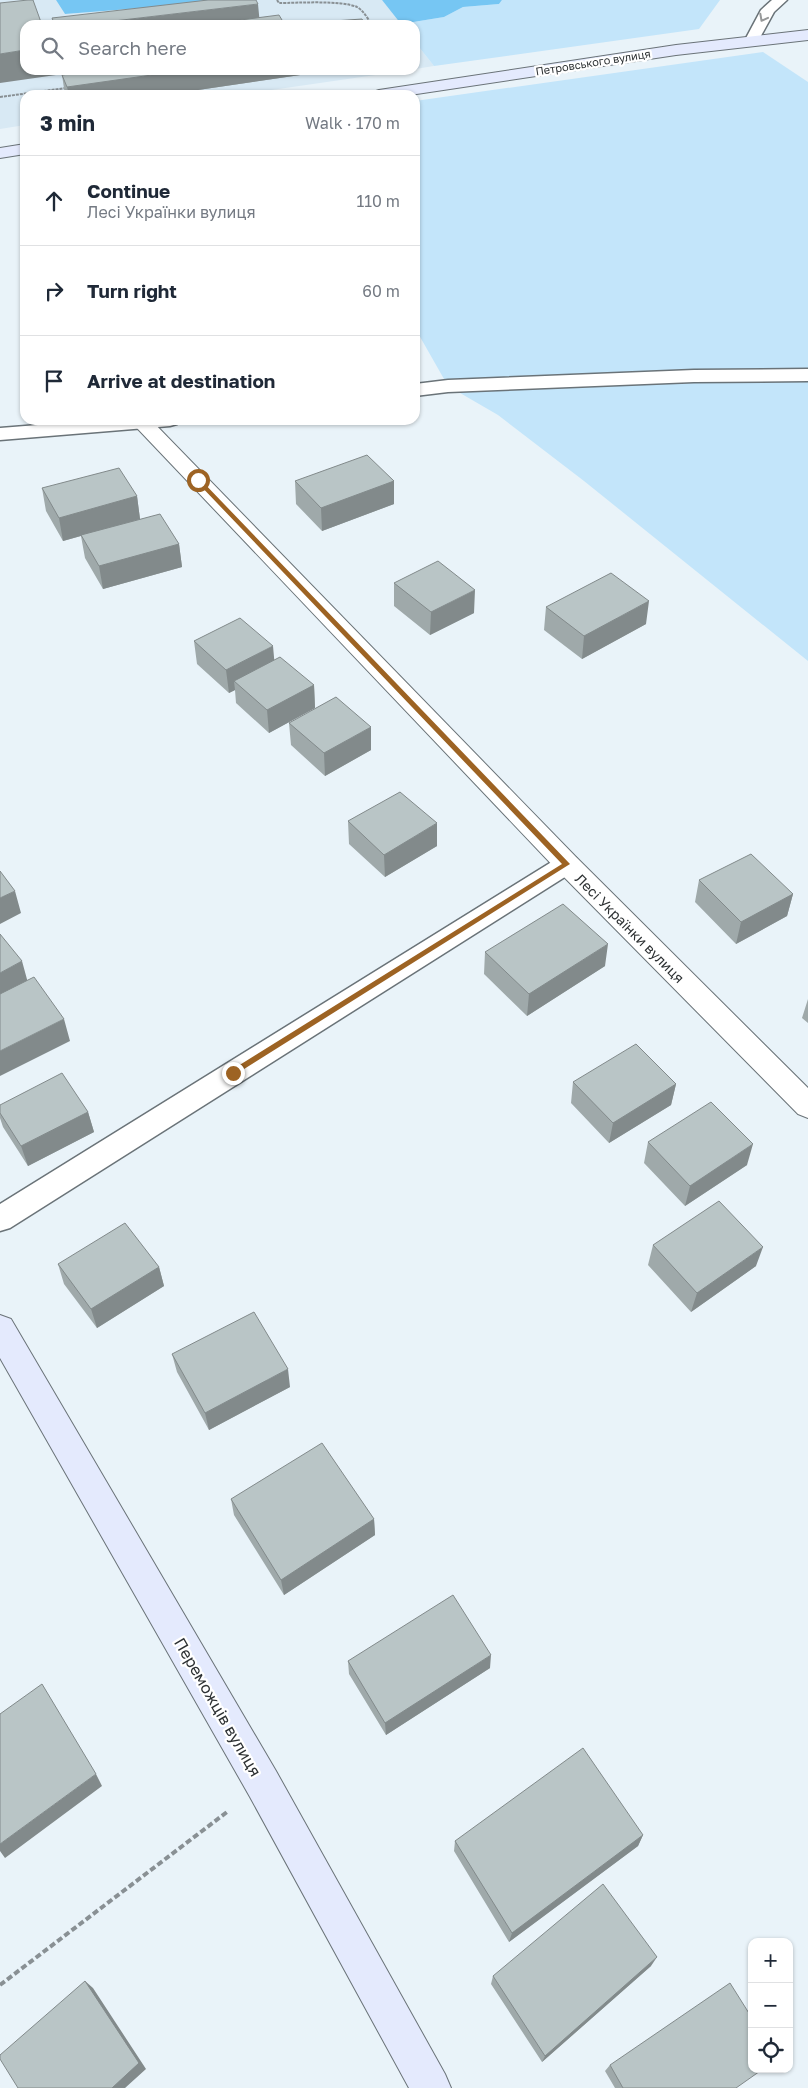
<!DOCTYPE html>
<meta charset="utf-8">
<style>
:root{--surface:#fff;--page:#f2f2f3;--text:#1f2937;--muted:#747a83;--line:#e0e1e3}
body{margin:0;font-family:"Golos Text",sans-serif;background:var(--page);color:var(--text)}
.controls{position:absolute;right:15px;bottom:15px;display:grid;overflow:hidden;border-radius:10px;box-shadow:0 1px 4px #0004}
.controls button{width:45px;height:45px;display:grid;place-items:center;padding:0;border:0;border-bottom:1px solid var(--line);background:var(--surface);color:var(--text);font:25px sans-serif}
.stop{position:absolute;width:15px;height:15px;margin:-11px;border:4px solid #9d6323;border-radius:50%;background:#fff}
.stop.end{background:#9d6323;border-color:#fff;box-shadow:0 1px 5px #0008}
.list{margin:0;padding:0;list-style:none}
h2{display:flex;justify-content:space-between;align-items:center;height:65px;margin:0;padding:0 20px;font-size:21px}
h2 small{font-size:16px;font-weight:400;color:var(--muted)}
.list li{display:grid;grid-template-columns:32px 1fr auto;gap:15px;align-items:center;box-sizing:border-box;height:90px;padding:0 20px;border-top:1px solid var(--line)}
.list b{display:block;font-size:19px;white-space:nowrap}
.list p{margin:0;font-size:16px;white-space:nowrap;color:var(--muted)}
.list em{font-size:16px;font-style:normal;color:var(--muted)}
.icon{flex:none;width:28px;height:28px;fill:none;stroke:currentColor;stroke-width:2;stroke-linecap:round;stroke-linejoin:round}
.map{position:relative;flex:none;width:808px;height:2088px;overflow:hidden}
.search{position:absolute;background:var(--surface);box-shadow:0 1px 4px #0004;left:20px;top:20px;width:400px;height:55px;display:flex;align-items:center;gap:12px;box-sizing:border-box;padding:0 18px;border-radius:15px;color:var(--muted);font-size:19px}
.panel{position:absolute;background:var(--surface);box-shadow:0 1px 4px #0004;left:20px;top:90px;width:400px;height:335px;border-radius:15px}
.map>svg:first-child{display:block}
</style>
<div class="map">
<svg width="808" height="2088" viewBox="0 0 808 2088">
<rect width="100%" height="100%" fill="#e9f3f9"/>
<path fill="#d8e9f4" d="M0,0h56l9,14 180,-14h137l20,25h-377v45h385l-174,25h-211v30l-25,4z
M415,42l19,24 -19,3z"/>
<path fill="#c3e5fa" d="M502,0h218l-21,29 -265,37 -19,-24v-17l-14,-1 43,-7 19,-10 36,-3z
M763,52l45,30v579l-224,-180 -86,-66 -50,-29 -33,-58v-227z"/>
<path fill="#76c6f3" d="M56,0h189l-180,14z
M382,0h120l-3,4 -36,3 -19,10 -43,7z"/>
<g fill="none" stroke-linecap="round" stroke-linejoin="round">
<g stroke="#6a7378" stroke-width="3">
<path id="service" d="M772,0h15l-13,12 -17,31h-10l-2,-3 16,-30z
M808,369v12l-114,1 -246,10 -33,4v-12l33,-4 246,-10z
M101,420h78l-2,4 -7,2 -170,14v-12z
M567,855l9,3 3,6 -3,6 -566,358 -10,3v-27l558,-346z"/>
</g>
<g stroke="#6a7378" stroke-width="2">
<path id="minor" d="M135,420h16l425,437 232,231v30l-10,-4 -240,-243 -422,-444 -3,-4z"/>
</g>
<g stroke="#6a7378" stroke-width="2">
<path id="secondary" d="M808,30v10l-132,15 -266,40h-39l2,-3 6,-2 297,-45z
M25,144v10l-25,4v-10z
M0,1315l11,4 265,452 169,303 6,14h-42l-159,-291 -250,-439z"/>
</g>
<path stroke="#899094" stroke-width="2" stroke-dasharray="3 1" stroke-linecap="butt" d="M277,0l2,3c19,0 62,-3 78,4 7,4 11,12 15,18
M0,97l66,-9"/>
<path stroke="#899094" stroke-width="4" stroke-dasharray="6 3" stroke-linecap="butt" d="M0,1985l227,-173"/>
<use href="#service" fill="#fff" fill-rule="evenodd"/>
<use href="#minor" fill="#fff" fill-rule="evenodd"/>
<use href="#secondary" fill="#e4eafd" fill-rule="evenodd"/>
</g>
<path fill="#9fa9aa" d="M92,70h222v3l-150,22h-99l-3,-20z
M295,481h99v23l-72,27 -26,-27z
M42,488l95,8 3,23 39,25 3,23 -79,22 -18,-31 -4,-22 -18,5 -17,-30z
M394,583l80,30 -44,22 -36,-29z
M546,607l100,17 -64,35 -38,-29z
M194,641l80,19 40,25 1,23 -46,25 -33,-30 -1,-13 -6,3 -32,-29z
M289,723l82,27 -46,26 -34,-31z
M348,821l89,25 -52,31 -36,-33z
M699,880l94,14 -6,22 -51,28 -41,-42z
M485,952l120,14 -78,50 -43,-42z
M808,999v24l-6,-5z
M573,1082l103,2 -5,21 -62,38 -38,-40z
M0,1105l88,7 6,20 -66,34 -25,-39 -3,-9z
M648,1142l99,23 -62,41 -41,-43z
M653,1245l103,21 -65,46 -43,-47z
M58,1264l101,3 5,19 -67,42 -33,-44z
M172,1354l118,33 -81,43 -32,-58z
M231,1499l143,20 1,16 -91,60 -50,-80z
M348,1661l142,7 -104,67 -37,-61z
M643,1835l-5,11 -129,96 -55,-91 1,-10z
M651,1966l-109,96 -51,-78 2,-8z
M610,2065l126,23h-121l-10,-17z"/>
<path fill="#828a8b" d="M258,4l2,21h-180z
M25,50v20h30l1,5 -56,8v-29z
M187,70h127v3l-150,22h-95l-2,-8z
M349,70h28v1l-28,2z
M394,481v23l-72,27 -1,-23z
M137,496l3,23 -77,22 -4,-23z
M179,544l3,23 -79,22 -4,-23z
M475,590l-1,23 -44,22 1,-23z
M649,601l-3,23 -64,35 2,-23z
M273,646l2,22 -41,13 1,9 -6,3 -3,-23z
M314,685l1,23 -46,25 -2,-23z
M371,727v23l-46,26 -1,-23z
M437,823v23l-52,31 -1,-22z
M15,891l6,22 -21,11v-26z
M793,894l-6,22 -51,28 5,-22z
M608,944l-3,22 -78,50 2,-22z
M22,961l6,22 -28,15v-25z
M64,1019l6,22 -70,35v-25z
M676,1084l-5,21 -62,38 4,-20z
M88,1112l6,20 -66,34 -7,-20z
M753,1144l-6,21 -62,41 5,-20z
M763,1247l-7,19 -65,46 6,-19z
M159,1267l5,19 -67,42 -6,-19z
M288,1369l2,18 -81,43 -4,-17z
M374,1519l1,16 -91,60 -3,-15z
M491,1655l-1,13 -104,67 -1,-12z
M96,1774l6,12 -97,72 -5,-7v-7z
M643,1835l-5,11 -129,96 3,-9z
M657,1957l-6,9 -109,96 3,-6z
M85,1981l8,7 53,81 -21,19h-13z"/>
<path fill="#b9c5c6" stroke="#828a8b" d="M28,0h5l9,25h-17v25l-25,4v-51z
M208,0h48l2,4 -178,21h-25l-3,-7z
M279,15l6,10h-83z
M362,19l3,6h-29l-2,-4z
M96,70h91l-120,17 -5,-12z
M367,455l27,26 -73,27 -26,-27z
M119,468l18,28 -78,22 -17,-30z
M160,514l19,30 -80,22 -18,-31z
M438,561l37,29 -44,22 -37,-29z
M611,573l38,28 -65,35 -38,-29z
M240,618l33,28 -47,24 -32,-29z
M280,657l34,28 -47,25 -33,-29z
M336,697l35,30 -47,26 -35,-30z
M400,792l37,31 -53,32 -36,-34z
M751,854l42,40 -52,28 -42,-42z
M0,871l15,20 -15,7z
M563,904l45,40 -79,50 -44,-42z
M0,934l22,27 -22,12z
M34,977l30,42 -64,32v-57z
M636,1044l40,40 -63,39 -40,-41z
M62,1073l26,39 -67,34 -21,-33v-8z
M711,1102l42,42 -63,42 -42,-44z
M719,1201l44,46 -66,46 -44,-48z
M125,1223l34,44 -68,42 -33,-45z
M254,1312l34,57 -83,44 -33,-59z
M322,1443l52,76 -93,61 -50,-81z
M453,1595l38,60 -106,68 -37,-62z
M42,1684l54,90 -96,70v-130z
M583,1748l60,87 -131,98 -57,-92z
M603,1884l54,73 -112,99 -52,-80z
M85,1981l54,82 -27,25h-94l-18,-29v-4z
M730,1983l22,35v51h11l-27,19h-113l-13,-23z"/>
<defs><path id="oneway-chevron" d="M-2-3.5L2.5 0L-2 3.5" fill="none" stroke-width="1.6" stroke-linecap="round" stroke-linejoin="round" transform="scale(1.25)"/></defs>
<use stroke="#969899" href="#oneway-chevron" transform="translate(763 18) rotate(118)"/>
<path fill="#9d6323" d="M196,479h4l370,385 -337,212 -3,-1v-4l332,-207 -366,-383z"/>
<g text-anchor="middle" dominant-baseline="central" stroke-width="4.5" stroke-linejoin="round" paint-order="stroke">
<g font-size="11" fill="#2d3133" stroke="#fff">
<text transform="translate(593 62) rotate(-9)">Петровського вулиця</text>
</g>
<g font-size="14" fill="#2d3133" stroke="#fff">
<text transform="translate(630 928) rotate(45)">Лесі Українки вулиця</text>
</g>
<g font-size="16" fill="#2d3133" stroke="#fff">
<text transform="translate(218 1707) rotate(60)">Переможців вулиця</text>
</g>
</g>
</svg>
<div class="controls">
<button>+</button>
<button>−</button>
<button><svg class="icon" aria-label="locate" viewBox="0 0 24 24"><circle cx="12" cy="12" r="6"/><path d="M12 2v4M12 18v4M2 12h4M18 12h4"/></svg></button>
</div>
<div class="stop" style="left:198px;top:480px"></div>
<div class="stop end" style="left:233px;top:1073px"></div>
<div class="search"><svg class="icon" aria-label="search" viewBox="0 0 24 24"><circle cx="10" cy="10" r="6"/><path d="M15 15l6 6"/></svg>Search here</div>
<section class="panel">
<h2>3 min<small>Walk · 170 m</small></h2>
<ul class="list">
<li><svg class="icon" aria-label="ahead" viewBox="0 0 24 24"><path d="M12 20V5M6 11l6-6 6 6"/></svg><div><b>Continue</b><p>Лесі Українки вулиця</p></div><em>110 m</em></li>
<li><svg class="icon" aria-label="right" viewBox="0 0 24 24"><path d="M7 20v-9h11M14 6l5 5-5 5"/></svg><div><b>Turn right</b></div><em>60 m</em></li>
<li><svg class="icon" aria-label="arrive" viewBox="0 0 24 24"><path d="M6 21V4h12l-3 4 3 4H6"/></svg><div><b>Arrive at destination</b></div></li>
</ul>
</section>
</div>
